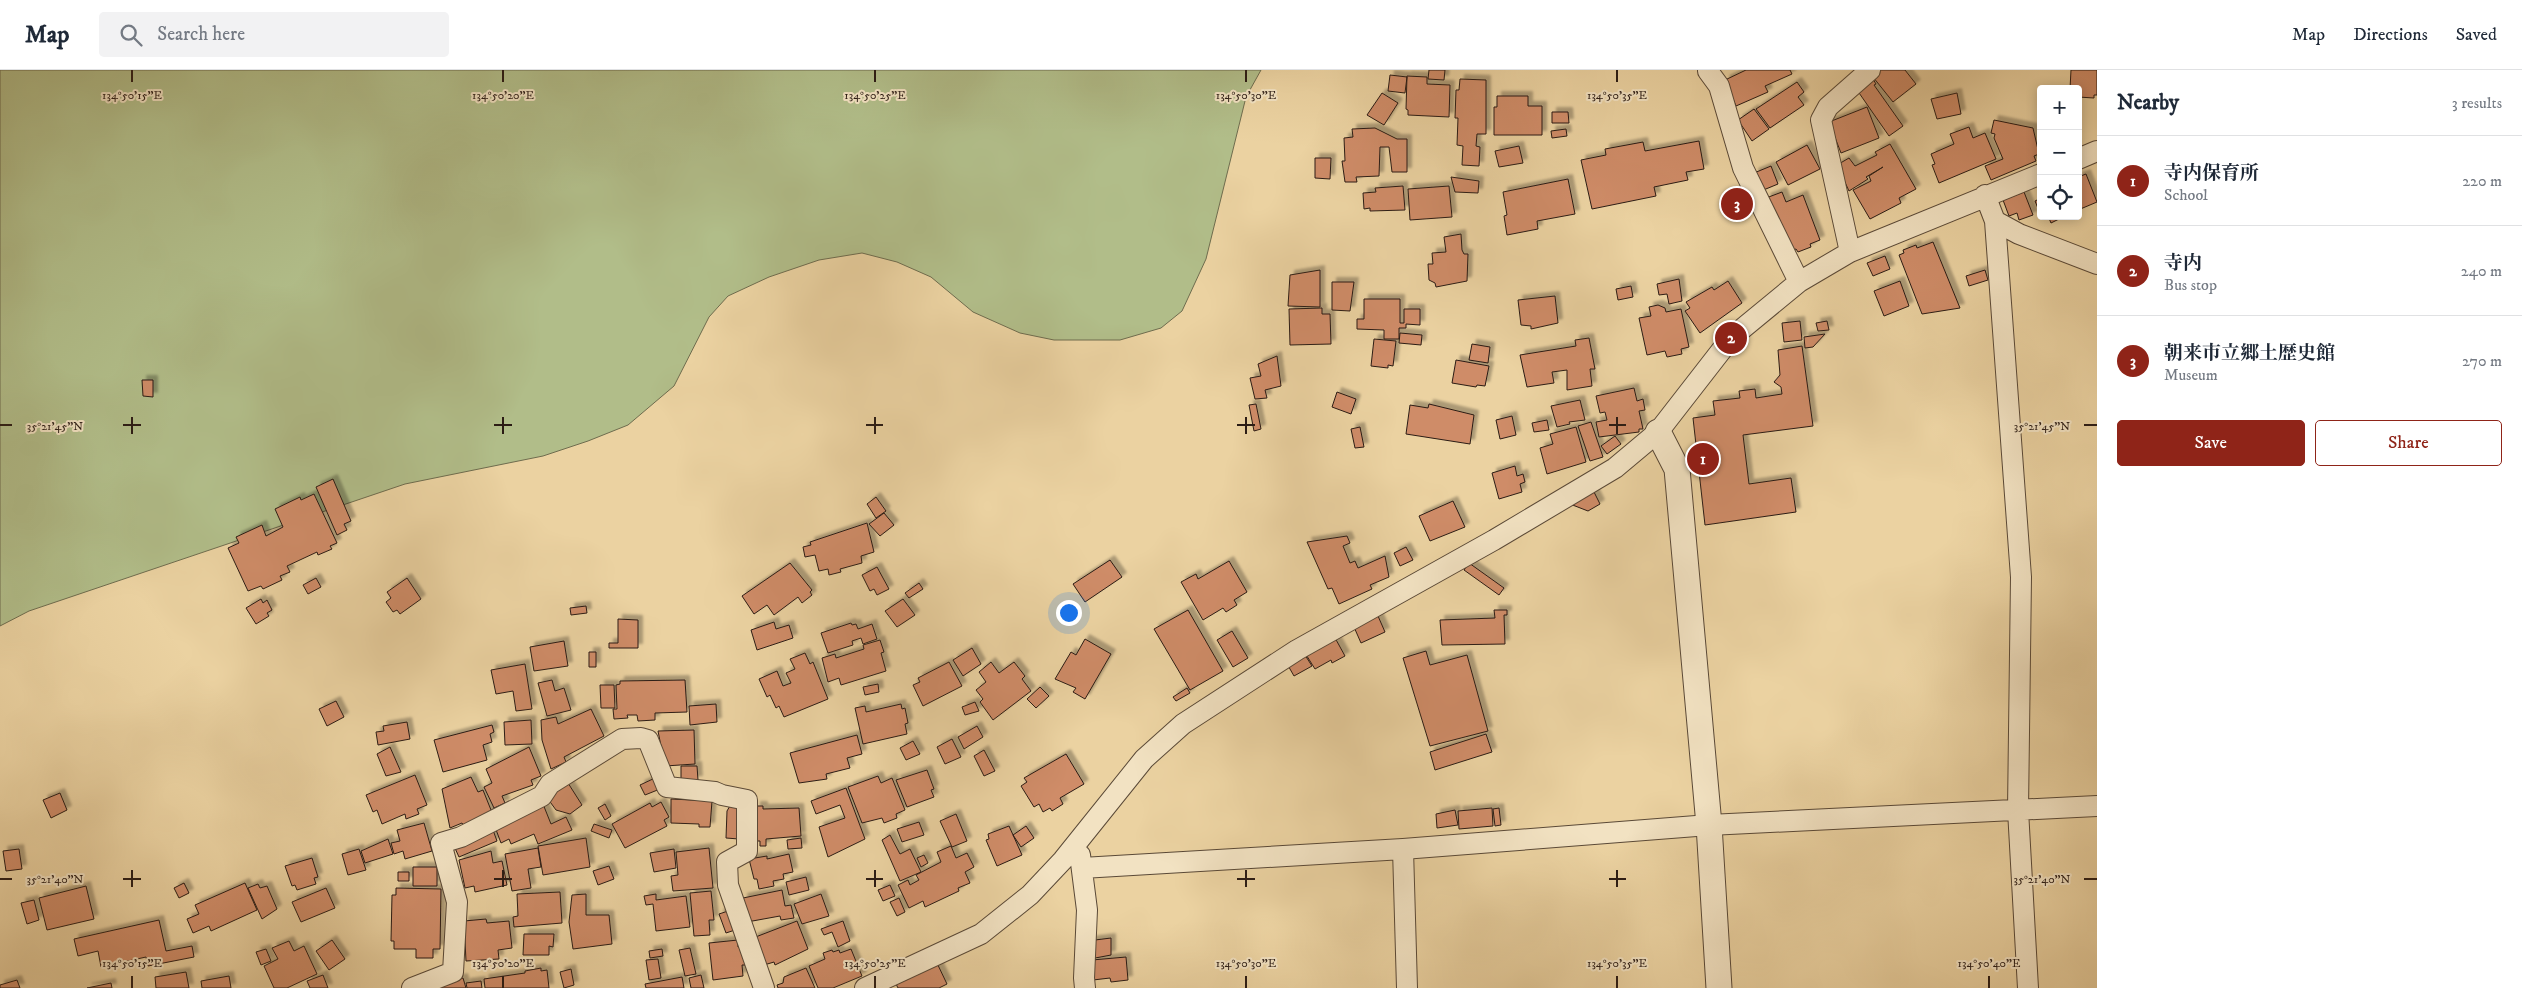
<!DOCTYPE html>
<meta charset="utf-8">
<style>
:root{--surface:#fff;--page:#f2f2f3;--text:#1f2937;--muted:#747a83;--line:#e0e1e3;--accent:#8f2418}
body{margin:0;font-family:"IM FELL DW Pica","Noto Serif JP",serif;background:var(--page);color:var(--text)}
.controls{position:absolute;right:15px;top:15px;display:grid;overflow:hidden;border-radius:5px;box-shadow:0 2px 12px #0003}
.controls button{width:45px;height:45px;display:grid;place-items:center;padding:0;border:0;border-bottom:1px solid var(--line);background:var(--surface);color:var(--text);font:25px sans-serif}
.you{position:absolute;left:1068px;top:542px;width:18px;height:18px;margin:-12px;border:4px solid #fff;border-radius:50%;background:#1a73e8;box-shadow:0 0 0 8px #1a73e833}
.badge{display:grid;place-items:center;width:32px;height:32px;border-radius:50%;background:var(--accent);color:#fff;font-size:16px;font-weight:700}
.pin{position:absolute;translate:-50% -50%;border:2px solid #fff;box-shadow:0 1px 5px #0006}
.list{margin:0;padding:0;list-style:none}
h2{display:flex;justify-content:space-between;align-items:center;height:65px;margin:0;padding:0 20px;font-size:21px}
h2 small{font-size:16px;font-weight:400;color:var(--muted)}
.list li{display:grid;grid-template-columns:32px 1fr auto;gap:15px;align-items:center;box-sizing:border-box;height:90px;padding:0 20px;border-top:1px solid var(--line)}
.list b{display:block;font-size:19px;white-space:nowrap}
.list p{margin:0;font-size:16px;white-space:nowrap;color:var(--muted)}
.list em{font-size:16px;font-style:normal;color:var(--muted)}
.actions{display:flex;gap:10px;padding:15px 20px}
.actions a{flex:1;padding:11px 0;border:1px solid var(--accent);border-radius:5px;text-align:center;font-size:18px;color:var(--accent)}
.actions .main{background:var(--accent);color:#fff}
.icon{flex:none;width:28px;height:28px;fill:none;stroke:currentColor;stroke-width:2;stroke-linecap:round;stroke-linejoin:round}
.map{position:relative;flex:none;width:2097px;height:918px;overflow:hidden}
header{display:flex;align-items:center;gap:30px;box-sizing:border-box;height:70px;padding:0 25px;background:var(--surface);border-bottom:1px solid var(--line)}
header strong{font-size:24px}
nav{display:flex;gap:28px;margin-inline-start:auto;font-size:18px}
.search{width:350px;height:45px;background:var(--page);display:flex;align-items:center;gap:12px;box-sizing:border-box;padding:0 18px;border-radius:5px;color:var(--muted);font-size:19px}
main{display:flex}
aside{flex:1;background:var(--surface)}
.map>svg:first-child{display:block}
</style>
<header>
<strong>Map</strong>
<div class="search"><svg class="icon" aria-label="search" viewBox="0 0 24 24"><circle cx="10" cy="10" r="6"/><path d="M15 15l6 6"/></svg>Search here</div>
<nav><a>Map</a><a>Directions</a><a>Saved</a></nav>
</header>
<main>
<div class="map">
<svg width="2097" height="918" viewBox="0 0 2097 918">
<defs>
<filter id="shadow"><feDropShadow dx="4.5" dy="-4.5" stdDeviation="1" flood-color="#0004"/></filter>
</defs>
<rect width="100%" height="100%" fill="#ebd2a1"/>
<filter id="stains"><feTurbulence type="fractalNoise" baseFrequency=".004" numOctaves="4"/><feColorMatrix values="0 0 0 0 .2 0 0 0 0 .09 0 0 0 0 .02 0 0 0 .5 -.17"/></filter>
<radialGradient id="worn" r=".72"><stop offset=".6" stop-color="#630" stop-opacity="0"/><stop offset="1" stop-color="#630" stop-opacity=".3"/></radialGradient>
<path fill="#b1bd89" stroke="#6e6c4e" d="M0,0h1261l-15,27 -40,162 -24,52 -21,17 -41,12h-66l-34,-7 -47,-21 -42,-35 -34,-15 -35,-9 -43,7 -50,17 -41,19 -19,21 -35,69 -46,39 -40,16 -45,15 -138,28 -376,127 -29,15z"/>
<path fill="#cf8c67" stroke="#2a1b14" filter="url(#shadow)" d="M1429,0h16l-1,10 -16,-1z
M1746,0h44l2,4 -27,12 3,6 -32,14 -11,-26z
M1881,0h24l11,14 -23,18 -20,-25z
M2071,0h26v25h-3v3l-16,-1v-8h-8z
M1390,5l17,2 -2,16 -17,-2z
M1407,6l20,1v7l23,1 -1,32 -41,-2v-5l-2,-1z
M1460,9l26,1v54h-9l-1,12 4,1 -1,19 -17,-1 1,-19 -6,-1 1,-27h-3l1,-28h3z
M1873,9l3,5 -2,1 29,41 -14,10 -32,-46z
M1797,12l7,10 -6,5 6,8 -34,23 -14,-19z
M1382,23l16,10 -14,22 -17,-10z
M1957,23l4,21 -24,5 -6,-20z
M1497,26h31v10h14v29h-48v-28h3z
M1867,37l12,31 -38,15 -12,-31z
M1754,39l15,20 -17,12 -14,-21z
M1552,42h16l1,11h-17z
M1994,50l39,8 6,26 -5,2 2,5 -45,19 -6,-14 18,-7 -9,-21 1,-4 -4,-1z
M1969,57l4,11 12,-5 11,26 -57,24 -7,-18 3,-1 -4,-10 23,-10 -4,-10z
M1375,58l22,11h10v33h-15l-3,-25h-9l-1,29 -23,1 1,5h-12l-3,-21h3l-1,-23 9,-1 -1,-8z
M1566,59l1,7 -15,2 -1,-7z
M1699,71l5,28 -18,3 2,8 -34,7 2,9 -64,13 -11,-49 25,-5 -1,-6 38,-7 2,9z
M1890,74l26,45 -17,9 2,5 -31,16 -17,-29 18,-9 -2,-5 14,-9 -17,10 2,2 -19,12 -12,-26 12,-7 6,8 22,-11 -2,-3z
M1807,75l13,24 -32,16 -12,-23z
M1519,76l4,17 -24,4 -4,-16z
M1315,88h16l-1,21 -15,-1z
M1771,96l7,18 -17,7 -7,-18z
M2086,104l11,28 -19,8v-33z
M1451,107l28,4 -1,12 -23,-1z
M1568,109l7,35 -38,7 1,8 -31,6 -3,-19 3,-1 -4,-23z
M1403,116l2,24 -35,1v-3l-6,1 -1,-16 13,-1 -1,-4z
M1449,116l3,31 -42,3 -2,-31z
M1782,122l4,10 17,-7 17,45 -10,4 1,3 -13,5 -2,-3 -6,2 -24,-53z
M2024,122l9,23 -14,5 -2,-7 -8,3 -6,-16z
M2041,128v12l-2,1 -4,-10z
M2048,146h17l-14,7z
M1461,164l1,16 2,4h4l-1,27 -31,6 -1,-4 -6,-3 -1,-16h5l-1,-11 14,-1 -2,-15z
M1933,172l27,66 -38,6 -23,-59 5,-2 -1,-3 13,-5 1,3z
M1885,186l5,13 -17,7 -6,-13z
M1320,200v37l-32,-1 2,-31z
M1985,200l3,10 -19,6 -3,-10z
M1679,209l3,22 -13,3 -2,-10 -8,1 -2,-11z
M1728,211l14,22 -42,30 -15,-22 5,-3 -4,-6 26,-15 2,3z
M1900,211l9,25 -25,10 -10,-25z
M1332,212h22l-4,29 -18,-1z
M1631,216l2,11 -15,3 -2,-11z
M1555,226l3,27 -27,6v-3l-10,-1 -3,-25z
M1364,229h36v24h4v-14h16v16l-14,-1v4h-7v11h-15v-9l-27,-1v-10h7z
M1658,235l7,3 1,4 15,-3 8,38 -8,2 1,5 -15,3 -2,-6 -18,4 -8,-37 12,-2 -2,-9z
M1322,238v6h8l1,30 -41,1 -1,-36z
M1800,251l2,19 -18,2 -2,-19z
M1827,251l2,9 -11,1 -2,-8z
M1400,263l22,2 -1,10 -22,-2z
M1825,264l-12,13 -8,1 -1,-11z
M1589,268l6,31h-5l2,17 -25,4v-20l-15,2 2,11 -27,4 -7,-32 56,-9 -1,-6z
M1374,269l22,2 -3,25 -5,-1v3l-17,-2z
M1472,274l18,3 -2,16 -19,-3z
M1802,276l11,80 -70,9 6,49 42,-6 5,34 -91,13 -12,-107 22,-3 -2,-14 27,-3 -1,-7 16,-2 1,9 26,-4 -1,-7 -7,-5 6,-7 -2,-25z
M1277,286l4,30 -16,4 2,8 -12,1 -5,-21 11,-2 -3,-12z
M1456,290l33,6 -4,20 -8,-1 -1,2 -24,-4z
M142,310h11v17l-10,-1z
M1634,318l3,13 6,-2 2,11 -6,1 4,18h-4v3l-40,5 -3,-15 11,-2 -2,-8 -5,1 -4,-17z
M1337,322l19,7 -5,15 -19,-7z
M1580,330l5,20 -16,2 1,2 -13,3 -6,-21z
M1256,334l5,25 -7,2 -5,-26z
M1429,334l45,11 -4,29 -64,-10 4,-29 18,3z
M1512,346l4,19 -16,4 -4,-19z
M1547,350l2,10 -15,2 -2,-9z
M1591,352l12,35 -13,4 -12,-35z
M1360,357l4,20 -9,1 -4,-19z
M1576,357l10,35 -39,12 -7,-26 13,-4 -3,-10z
M1615,366l6,8 -14,10 -6,-8z
M1515,396l2,10 6,-2 2,8 -5,2 2,8 -23,7 -7,-26z
M333,409l18,42 -7,3 3,6 -10,5 -21,-48z
M1593,420l7,14 -12,7 -18,-7z
M314,424l23,49 -7,3 2,3 -14,6 -1,-3 -30,14 3,6 -10,4 2,4 -19,9 -2,-3 -13,5 -20,-43 11,-5 -3,-6 26,-12 4,11 17,-9 -8,-18 25,-12 1,3z
M876,427l10,14 -10,7 -9,-14z
M1453,431l12,26 -35,14 -11,-25z
M884,443l10,12 -14,11 -11,-12z
M867,453l7,29 -13,4 1,7 -22,6 1,3 -12,3 -1,-6 -9,2 -4,-16 -10,2 -2,-10 8,-2 -1,-3z
M1347,466l3,7 -7,3 7,17 5,-2 3,7 27,-12 4,21 -19,8 2,4 -33,15 -7,-16 -4,1 -21,-47z
M1406,477l7,13 -13,6 -6,-13z
M1110,490l12,17 -37,25 -12,-18z
M1229,491l18,31 -13,8 3,5 -11,7 -3,-4 -20,12 -22,-38 15,-8 2,5z
M790,493l22,27 -2,2 2,3 -10,8 -4,-6 -24,18 -7,-10 -13,9 -12,-18z
M1469,493l35,25 -5,7 -35,-25z
M877,497l12,22 -12,6 -3,-6 -4,2 -8,-16z
M316,508l5,9 -13,7 -5,-9z
M407,508l14,21 -21,15 -3,-4 -4,2 -7,-10 5,-4 -4,-6z
M919,513l4,6 -14,9 -4,-5z
M261,529l2,4 4,-3 5,10 -5,3 2,3 -13,8 -10,-16z
M903,529l12,16 -18,12 -12,-16z
M586,536l1,7 -16,2 -1,-7z
M1188,540l35,61 -33,19 -36,-61z
M1494,540h13v5h-3l1,29 -63,1 -2,-25 55,-2z
M1378,546l7,16 -24,11 -7,-16z
M618,549l20,1v28h-29v-5h9z
M774,552l2,7 13,-4 4,13 -36,12 -6,-20z
M851,553l1,2 4,-1 2,5 14,-5 5,15 -14,5 -2,-6 -9,3 1,4 -25,8 -7,-20z
M1232,561l16,27 -15,9 -16,-27z
M1334,566l11,20 -13,7 -1,-3 -16,9 -10,-16z
M1085,569l26,15 -26,45 -12,-7 3,-4 -21,-9 16,-27 5,3z
M880,570l4,12 -3,1 5,18 -45,14 -2,-7 -11,4 -6,-24 13,-4 1,4 28,-9 -1,-4z
M564,571l4,25 -34,5 -4,-24z
M972,578l9,16 -18,12 -10,-16z
M1426,581l4,14 37,-10 21,76 -58,15 -27,-88z
M589,582h7v15h-7z
M1303,582l9,14 -18,10 -8,-14z
M805,583l5,11 3,-2 15,37 -44,18 -5,-11 -3,2 -6,-13 -3,2 -8,-18 18,-8 6,15 8,-3 -5,-10 9,-4 -5,-10z
M949,592l13,24 -39,20 -10,-21 7,-3 -2,-4z
M991,592l8,11 15,-11 11,14 -3,3 9,12 -38,29 -13,-18 3,-3 -7,-9 10,-8 -7,-10z
M525,594l7,45 -16,2 -3,-20 -17,3 -5,-24z
M552,610l3,11 9,-3 7,22 -24,6 -9,-33z
M685,610l2,32 -32,1v7l-17,1 -1,-6h-10l1,3 -14,1 -1,-10h4l-1,-24 4,-1v-3z
M878,614l1,8 -14,3 -2,-8z
M600,615h14l1,23h-14z
M1040,617l9,9 -13,12 -9,-9z
M1187,618l3,5 -14,8 -3,-4z
M336,631l8,16 -17,9 -8,-17z
M975,632l4,9 -14,4 -3,-8z
M716,634l1,18 -27,3 -1,-19z
M901,634l1,5 3,-1 3,15 -3,1 2,10 -44,10 -8,-36 10,-2 1,6z
M591,639l13,27 -40,21 2,5 -15,7 -9,-29 -1,-20 15,-3 2,7z
M531,650l1,24 -27,1 -1,-23z
M407,652l3,17 -32,6 -2,-13 8,-1 -1,-5z
M492,655l2,7 -4,2 2,8 -9,3 4,15 -44,12 -9,-32z
M977,656l6,11 -19,12 -6,-12z
M694,660l1,34 -30,2 -7,-35z
M1486,664l6,18 -57,18 -5,-18z
M857,665l5,19 -15,4 3,10 -24,6 1,5 -28,4 -9,-30z
M952,669l9,18 -16,7 -8,-17z
M913,671l7,13 -14,6 -6,-12z
M390,677l11,25 -15,4 -9,-22z
M529,677l12,29 -10,4 2,5 -31,11 3,7 -11,5 -10,-21 8,-4 -6,-14z
M984,680l11,21 -11,5 -10,-20z
M1066,684l18,30 -24,14 3,6 -11,7 -2,-3 -7,4 -4,-8 -5,3 -13,-21 6,-4 -3,-4z
M681,696h16l1,14 -17,1z
M927,700l7,19 -3,1 3,7 -27,10 -11,-27z
M415,705l12,30 -10,4 2,5 -13,5 -1,-5 -23,10 -5,-14 -4,2 -7,-17z
M878,706l3,7 11,-5 13,32 -9,4 1,4 -13,5 -2,-5 -20,5 -14,-36z
M471,707l7,15 5,-2 10,25 -29,11 -2,-3 -12,5 -8,-39z
M655,708l5,11 -15,6 -5,-10z
M565,713h3l14,22 -12,9 -14,-4 -8,-11z
M846,718l19,51 -37,18 -9,-30 26,-9 -5,-13 -24,9 -5,-13z
M60,723l7,17 -16,8 -8,-18z
M671,729l41,2 -2,26h-11v-3l-28,-1z
M661,732l8,15 -5,3 3,6 -42,22 -13,-24 38,-21 2,4z
M543,734l8,20 15,-7 6,13 -34,14 -4,-10 -23,10 -2,-5 -8,4 -6,-16z
M605,734l6,12 -6,4 -7,-12z
M731,734h7l1,35 -13,-1 1,-27z
M756,736h7v3l36,-1 2,28 -35,3v7h-6v-5h-5z
M1492,738l1,18 -34,3 -1,-18z
M1499,738l2,17 -6,1 -2,-17z
M1455,740l3,15 -21,3 -1,-14z
M956,744l11,27 -15,6 -12,-26z
M919,752l5,13 -22,7 -5,-13z
M424,753l8,28 -27,8 -2,-8 -9,3 -3,-11 9,-2 -3,-11z
M594,754l18,6 -3,8 -18,-7z
M1009,756l13,29 -25,11 -11,-26 3,-1 -1,-5z
M1026,756l8,12 -13,9 -8,-12z
M493,760l4,11 -38,16 -5,-11z
M890,765l10,19 10,-5 11,23 -21,9 -18,-41z
M586,768l4,29 -47,8 -5,-29z
M801,768l1,10 -14,1 -1,-9z
M388,769l5,15 -28,9 -4,-12z
M951,776l5,12 11,-5 7,14 -9,5 5,11 -12,5 1,3 -34,16 -2,-6 -14,7 -11,-23 10,-5 2,5 9,-5 -3,-5 25,-13 -4,-10z
M538,778l3,19 -13,2 3,19 -19,3 -7,-37z
M709,778l4,40 -40,3 -2,-15 7,-1 -2,-23z
M19,779l3,20 -16,2 -3,-20z
M359,779l7,21 -18,5 -6,-21z
M674,779l2,19 -22,4 -4,-19z
M491,781l2,12 9,-2 5,24 -32,7 -1,-6 -9,2 -6,-28z
M789,784l4,18 -10,2 1,5 -11,2 1,5 -15,3 -2,-10h-3l-5,-20 18,-3v3z
M924,785l4,8 -7,4 -4,-9z
M312,788l6,19 -4,1 2,6 -19,6 -2,-5 -3,1 -7,-20z
M609,796l5,13 -16,6 -5,-14z
M413,797h24v19h-24z
M398,802h11v9h-11z
M806,807l3,13 -20,5 -3,-13z
M184,813l5,10 -10,5 -5,-10z
M245,813l12,27 -46,21 -2,-5 -16,7 -6,-14 12,-5 -4,-9z
M258,814l2,4 7,-2 10,23 -15,10 -14,-31z
M890,815l5,11 -12,5 -5,-11z
M86,816l8,33 -47,11 -8,-32z
M326,818l9,20 -34,14 -9,-20z
M396,818l45,1 -1,60h-7v9h-17v-9h-22v-8h-3l1,-46h4z
M782,820l3,16 6,-1 3,13 -13,2 -1,-4 -33,6 -4,-24z
M711,821l3,29h-5l1,15 -16,1 -4,-43z
M560,822l2,31 -48,4 -1,-10 5,-1 -1,-22z
M586,824v21h23l3,29 -39,5 -4,-27 3,-27z
M656,824v6l30,-4 4,31 -34,4 -3,-27 -7,1 -2,-9z
M821,824l8,22 -27,8 -8,-20z
M899,828l6,14 -8,4 -7,-14z
M34,830l5,20 -12,4 -6,-21z
M728,841l7,19 -9,3 -7,-19z
M486,849l1,4 22,-2 3,27 -14,2 1,9 -33,2 -2,-40z
M159,850l7,31 26,-5 2,11 -46,9 -2,-9 -45,10 -3,-16 -20,5 -4,-17z
M797,851l11,28 -33,16 -1,-3 -10,3 -11,-27z
M843,851l7,20 -12,6 -6,-15 -8,3 -3,-6z
M524,864h30l-1,13 -4,-1v9h-26z
M1111,868v17l-21,4 -3,-18z
M332,870l13,19 -16,11 -13,-19z
M738,870v7h4l5,18h-5l1,11 -30,4 -4,-37z
M289,871l5,10 10,-5 13,28 -30,14h-13l-10,-22 14,-7 -6,-11z
M690,878l6,26 -11,2 -6,-26z
M266,879l5,12 -10,4 -5,-13z
M662,879l1,7 -13,2 -1,-7z
M851,879l11,27 -29,12h-15l-9,-22 16,-7 -2,-6 9,-3 1,2 6,-2 1,3z
M1126,887l2,23 -17,2 -1,-4 -17,2 -1,-20z
M658,889l3,19 -12,2 -3,-20z
M936,891l11,23 -8,4h-41l-2,-4z
M541,898v3l6,-1 2,18h-64l-1,-9 41,-6v-2z
M806,898l9,20h-37l-1,-3 6,-2 1,-6z
M571,899l3,16 -10,3 -4,-16z
M186,902l3,16h-33l-1,-11z
M323,905l5,13h-18l-3,-7z
M701,905l3,13h-13l-2,-10z
M229,906l2,12h-29l-1,-7z
M682,907l2,11h-38l-1,-4z
M463,908l3,10h-42l7,-2z
M17,910l3,8h-20v-3z
M481,911l1,7h-15l-1,-5z
M111,913l1,5h-25z"/>
<g fill="none" stroke-linecap="round" stroke-linejoin="round">
<g stroke="#5a4937" stroke-width="22">
<path id="minor" d="M1708,1l11,15 24,82 56,114
M2078,89l19,-8
M1985,125l10,26 26,356 -3,233 10,178
M1995,151l24,13 78,30
M1850,182l-29,-132 7,-13 42,-37
M1403,779l4,139
M1080,785l7,55 -3,68 1,10
M1082,798l321,-19 306,-24 388,-19
M412,918l41,-16 4,-70 -16,-59 20,-6 81,-41 8,-12 72,-45 19,-1 7,2 19,47 48,5 7,3 25,5v51l-20,11 1,23 36,103
M865,918l116,-54 49,-39 33,-35 81,-101 39,-35 114,-74 197,-110 121,-72 43,-36 73,-94 68,-56 51,-30 191,-78"/>
</g>
<g stroke="#5a4937" stroke-width="27">
<path id="tertiary" d="M1658,362l19,37 32,356 10,163"/>
</g>
<use href="#minor" stroke="#f2e2c2" stroke-width="20"/>
<use href="#tertiary" stroke="#f2e2c2" stroke-width="25"/>
</g>
<path fill="none" stroke="#2a1b14" stroke-width="2" d="M132,0v12M503,0v12M875,0v12M1246,0v12M1617,0v12M132,347v17M503,347v17M875,347v17M1246,347v17M1617,347v17M0,355h12M123,355h18M494,355h18M866,355h17M1237,355h18M1609,355h17M2084,355h13M132,800v17M503,800v17M875,800v17M1246,800v17M1617,800v17M0,809h12M123,809h18M494,809h18M866,809h17M1237,809h18M1609,809h17M2084,809h13M132,906v12M503,906v12M875,906v12M1246,906v12M1617,906v12M1989,906v12"/>
<g font-size="12" text-anchor="middle" fill="#2a1b14" stroke="#f2e2c2" stroke-width="4" stroke-linejoin="round" paint-order="stroke">
<text x="132" y="29">134°50'15"E</text>
<text x="503" y="29">134°50'20"E</text>
<text x="875" y="29">134°50'25"E</text>
<text x="1246" y="29">134°50'30"E</text>
<text x="1617" y="29">134°50'35"E</text>
<text x="55" y="360">35°21'45"N</text>
<text x="2042" y="360">35°21'45"N</text>
<text x="55" y="813">35°21'40"N</text>
<text x="2042" y="813">35°21'40"N</text>
<text x="132" y="897">134°50'15"E</text>
<text x="503" y="897">134°50'20"E</text>
<text x="875" y="897">134°50'25"E</text>
<text x="1246" y="897">134°50'30"E</text>
<text x="1617" y="897">134°50'35"E</text>
<text x="1989" y="897">134°50'40"E</text>
</g>
<rect width="100%" height="100%" filter="url(#stains)"/>
<rect width="100%" height="100%" fill="url(#worn)"/>
</svg>
<div class="controls">
<button>+</button>
<button>−</button>
<button><svg class="icon" aria-label="locate" viewBox="0 0 24 24"><circle cx="12" cy="12" r="6"/><path d="M12 2v4M12 18v4M2 12h4M18 12h4"/></svg></button>
</div>
<div class="you"></div>
<div class="pin badge" style="left:1703px;top:389px">1</div>
<div class="pin badge" style="left:1731px;top:268px">2</div>
<div class="pin badge" style="left:1737px;top:134px">3</div>
</div>
<aside>
<h2>Nearby<small>3 results</small></h2>
<ul class="list">
<li><span class="badge">1</span><div><b>寺内保育所</b><p>School</p></div><em>220 m</em></li>
<li><span class="badge">2</span><div><b>寺内</b><p>Bus stop</p></div><em>240 m</em></li>
<li><span class="badge">3</span><div><b>朝来市立郷土歴史館</b><p>Museum</p></div><em>270 m</em></li>
</ul>
<div class="actions"><a class="main">Save</a><a>Share</a></div>
</aside>
</main>
